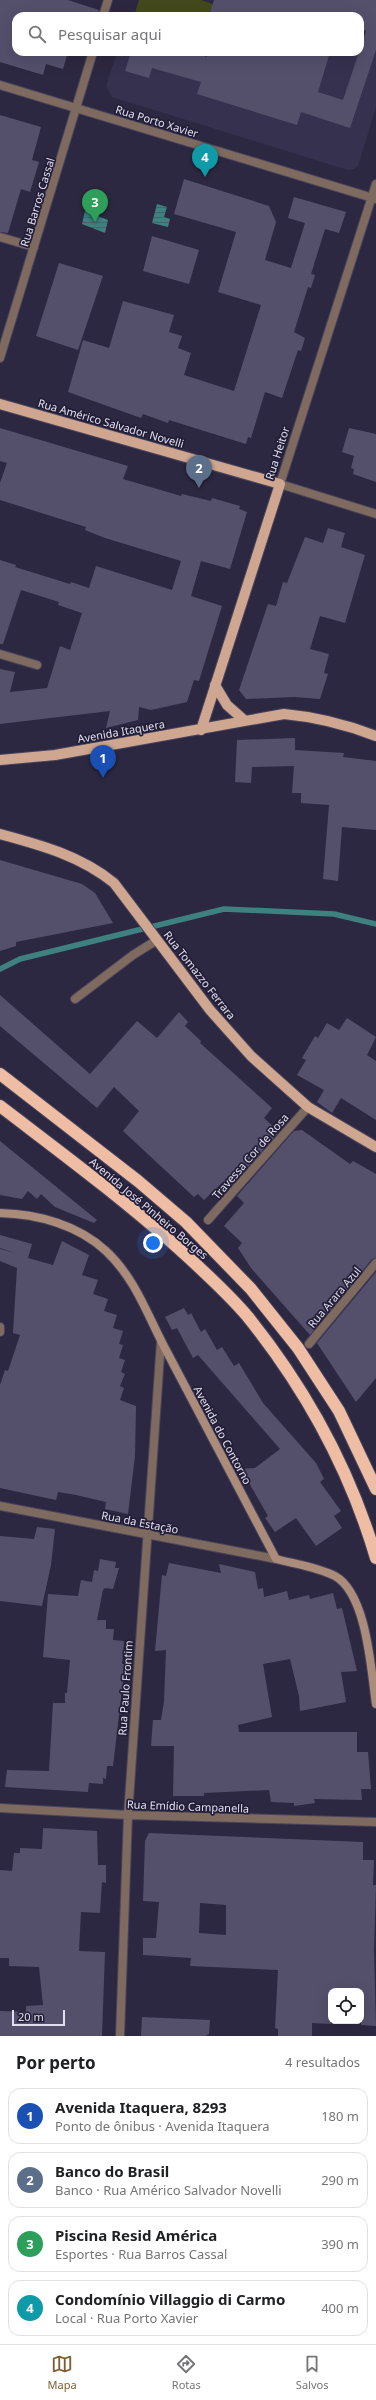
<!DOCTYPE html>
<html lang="pt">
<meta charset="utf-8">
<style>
:root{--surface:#fff;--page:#f2f2f2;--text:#202124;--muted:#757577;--line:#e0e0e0;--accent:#7e5d30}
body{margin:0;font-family:"Noto Sans",sans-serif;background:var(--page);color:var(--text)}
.controls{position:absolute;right:12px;bottom:12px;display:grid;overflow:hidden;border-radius:8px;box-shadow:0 4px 16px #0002}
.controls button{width:36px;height:36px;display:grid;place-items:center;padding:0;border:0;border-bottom:1px solid var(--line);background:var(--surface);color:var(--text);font:20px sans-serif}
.scale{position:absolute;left:12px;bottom:10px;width:53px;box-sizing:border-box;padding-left:4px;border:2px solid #e1dfef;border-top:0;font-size:11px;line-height:14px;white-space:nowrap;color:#e1dfef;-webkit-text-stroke:3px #231e37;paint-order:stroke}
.you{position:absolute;left:153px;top:1243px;width:14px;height:14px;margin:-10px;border:3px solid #fff;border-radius:50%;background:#1a73e8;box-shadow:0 0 0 6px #1a73e833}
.badge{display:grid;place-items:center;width:26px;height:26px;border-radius:50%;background:var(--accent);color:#fff;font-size:13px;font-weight:700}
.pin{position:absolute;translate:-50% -33px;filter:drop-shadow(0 1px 2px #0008)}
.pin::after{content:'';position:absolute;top:21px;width:14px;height:12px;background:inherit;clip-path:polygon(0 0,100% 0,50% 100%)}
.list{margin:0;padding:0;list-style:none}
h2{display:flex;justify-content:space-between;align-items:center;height:52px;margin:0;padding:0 16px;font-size:17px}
h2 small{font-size:13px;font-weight:400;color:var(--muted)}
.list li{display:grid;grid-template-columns:26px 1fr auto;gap:12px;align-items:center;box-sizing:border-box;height:56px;margin:0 8px 8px;padding:0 8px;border:1px solid var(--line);border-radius:12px}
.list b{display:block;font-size:15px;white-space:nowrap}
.list p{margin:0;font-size:13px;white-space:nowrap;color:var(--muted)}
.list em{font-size:13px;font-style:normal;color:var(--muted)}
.icon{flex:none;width:22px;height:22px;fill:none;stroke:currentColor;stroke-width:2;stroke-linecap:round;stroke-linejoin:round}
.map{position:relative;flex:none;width:376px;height:2036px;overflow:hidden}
.search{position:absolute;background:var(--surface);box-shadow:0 4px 16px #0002;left:12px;right:12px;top:12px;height:44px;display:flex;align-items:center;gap:10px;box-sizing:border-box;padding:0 14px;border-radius:12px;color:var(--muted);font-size:15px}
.sheet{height:308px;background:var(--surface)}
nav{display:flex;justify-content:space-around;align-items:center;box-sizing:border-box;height:56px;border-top:1px solid var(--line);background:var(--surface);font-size:11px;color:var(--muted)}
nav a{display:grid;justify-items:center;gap:2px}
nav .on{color:var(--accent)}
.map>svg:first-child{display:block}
</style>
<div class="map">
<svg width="376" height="2036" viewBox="0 0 376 2036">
<defs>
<pattern id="water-rules" width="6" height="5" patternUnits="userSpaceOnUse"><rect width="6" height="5" fill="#3e8180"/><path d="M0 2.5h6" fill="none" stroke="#40686a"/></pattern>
</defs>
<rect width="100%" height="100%" fill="#2d2841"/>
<path fill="#36314f" d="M360,35l16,5v67l-18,59 -4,3 -6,1 -236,-73 -6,-11 11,-34h243z"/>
<path fill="#43491c" d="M139,0h62l12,4 -4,12h-75z"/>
<path fill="url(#water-rules)" d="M157,204l10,3 -3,10 6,2 -2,8 -16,-4z
M85,211l23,9 -3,13 -23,-9z"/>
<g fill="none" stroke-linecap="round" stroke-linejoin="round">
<path stroke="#3e8180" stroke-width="5.5" d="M0,969l20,-10 204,-50 110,5 42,10"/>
</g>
<path fill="#54506c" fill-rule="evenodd" d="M0,0h68l31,10 -1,6h-82v36h52l-5,17 -17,-5 -3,11 -43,-13z
M214,0h162v50l-26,78 -49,-16 -4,13 -100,-31 4,-12 -49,-14 -3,10 -24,-7 6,-19h60l16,5 1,-5h122l-12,40 25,8 23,-69 -6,-2v-13h-151z
M0,115l41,12 -9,33 7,2 -9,30 -9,-3 -13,44 -8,-1z
M184,179l85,27 7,16 -11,38 26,8 14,-45 -17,-5 6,-21 52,15 -7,21 -14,-4 -14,45 4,1 -4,13 -3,-1 -14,45 11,6 -4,13 -3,-1 -16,48 -17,-6 -14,46 -3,-1 -2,7 -77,-24 -1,3 -25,-9 -2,4 -73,-26 15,-52 26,8 14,-47 51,14 -5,17 13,4 -4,12 13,5 -7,22 50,16 27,-86 -43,-13 18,-60 -62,-18z
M152,236l47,14 -10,34 -46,-13z
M59,263l44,13 -25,74 -42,-14z
M0,428l128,38 -5,13 58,17 1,-2 29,7 1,-3 28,8 -1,3 8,3 -17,57 -29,-8 -10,35 31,10 -23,75 -5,-1 -7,22 -36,8 -12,-3 -1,13 -32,8 4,-17 -110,13v-55l15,3 -5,20 37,-4 13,-42 10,4 12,-37 -24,-8 1,-3 -38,-12 -18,54h-3v-84l16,5 -1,2 55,17 1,-2 18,6 7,-22 76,24 9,-29 -76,-23 -20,-8 1,-3 -86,-27v-17l7,-20 -7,-2z
M349,428l27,6v48l-23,-8 1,-5 -3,-1 3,-12 -12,-4z
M328,528l17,5 -4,14 24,8 -20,68 -25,-7 -10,33 19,5 -5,19 4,1 -8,25 -26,-2 -48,2 -7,-9 29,-86 8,2 7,-24 4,1 18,-46 18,6z
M295,738v12l49,3 -1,4 33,4v69l-34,-3 -4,54 -15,-2 6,-74 -28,-2v-10h-9l2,-27 -42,1 -1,16 -16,-1 2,-42z
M0,860l82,24 13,9 18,30 -97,19v4l-16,5z
M0,995l90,79 47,-53 20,17 22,-26 9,10 -3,4 16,15 -1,2 72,65 -8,10 15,14 -50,56 -6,-6 -19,18 -6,-6 -4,3 -71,-66 16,-20 -25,-24 -17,21 -97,-82z
M347,1018l29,19 -9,18 9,6v59l-35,-22 -9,15 -15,-11 7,-12 -27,-15 9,-15 -4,-2 13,-22 3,2 9,-15 12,7z
M302,1130l48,34 3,-3 23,13v84l-4,1 -62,76 -59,-67 -13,-20 4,-5 -18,-17 20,-23 -7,-7 57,-65z
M0,1141l97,79 -3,3 -39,-16 -14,-13 -4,5 -9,-8 -6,8 -22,-4z
M0,1235l32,9 -4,14 25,7 9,-24 27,14 -7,20 16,5 -5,14 15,5 -4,12 13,4 -4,13 10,3 -4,13 4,1 -4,13 6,2 -4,12 4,2 -5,12 4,2 -4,12 16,6 -1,50 -7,58 -23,-5 1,-7 -30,-7 -18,-3 -2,8 -56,-12v-103l5,-15 3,1 12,-36 -7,-2 4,-65 -17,-7v-12l15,4 -15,-5z
M376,1272v106l-20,24 -39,-59z
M184,1308l4,7 3,-2 10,19 4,-3 12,21 5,-3 12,19 5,-3 24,40 53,60 8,16 -4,3 21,29 -7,5 8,12 -26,18 -20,-28 -21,14 -10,-14 3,-2 -27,-47 14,-1 25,-19 -82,-94 -5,3 -16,-30 -5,2 -7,-13z
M37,1527l18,2 -4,36 -9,41 -42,-5v-65l34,3z
M100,1559l16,3 -1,6h4l-6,21 -8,-1 -2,2 -6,30h9v9h8l-1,11 11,1 -2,23h3l-12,102h-6l-1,13 -3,-1v6l-14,-1 -1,9 -83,-5 2,-17 42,1 4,-68h12v-10h2l3,-33 -27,-3 5,-63 30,2 3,-16 11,2 2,-12 4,1z
M169,1563l52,10 -2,-9 36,8 3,17 5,-1 1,9 23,-6 2,9 20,-5 1,4 23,-6 4,16 5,-1 15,63 -16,1 5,30 -46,9 -1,-15 -9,-37 -27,5 9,53 -34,8 1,7h118v20h11l3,37h-10l1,11 -48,-1 1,4 -21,3v-3l-23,-1 -2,-12 -65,3v3h-31l1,-50h-23l2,-26h8l3,-19 2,-51 -11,1 7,-76 4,1z
M43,1828l54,3 1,34h8v18l-4,-1 -2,31 -19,-1 -2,39 26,1 -3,84h-102v-25l26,1v-6l17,-1 -4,-38 -30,-1v-8h-9v-88l12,1 2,-18h6v-5l22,1z
M149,1833l214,9v18h11l-1,25h3l-2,65 2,76 -15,-1v-34h-30v33l-19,-1v13h-34v-7l-3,-1 3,-58 -88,-4 1,-8 -48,-3v-17h13l3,-36 -16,-1 2,-60zM200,1903l26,2v30l-27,-2z
M142,2017l68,3 -1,14 -3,2h-65z"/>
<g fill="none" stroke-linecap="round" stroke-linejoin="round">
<g stroke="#4a455d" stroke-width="10">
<path id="lane" d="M0,237l34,10
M75,999l58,-44 24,-15"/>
</g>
<g stroke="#4a455d" stroke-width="10">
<path id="street" d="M103,16l5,-16
M0,85l376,114
M376,184l-96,300 96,30
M0,358l93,-306
M0,654l37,11
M208,1220l100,-113
M0,1327v5
M309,1344l67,-81
M0,1506l276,53
M0,1808l128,7 248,7
M120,2036l8,-221 33,-474"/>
</g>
<g stroke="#4a455d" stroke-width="10">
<path id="secondary" d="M0,1213c38,1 78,12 106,38 30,28 42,66 61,101 36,69 72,138 109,207 19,5 41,8 59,17 32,18 36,94 41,128"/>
</g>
<g stroke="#4a455d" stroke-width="12">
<path id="primary" d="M0,404l280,80 -79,246
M215,685l12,20 17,15
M0,760l55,-5 229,-41c33,3 61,10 92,22
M0,834c41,11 81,22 114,49l96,127 41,46 57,51 68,40"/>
</g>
<g stroke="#4a455d" stroke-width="14">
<path id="highway" d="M0,1074l138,107 48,41 65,67 47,59 41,63 37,78
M0,1106c60,46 121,91 177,141 24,22 50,45 71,70 57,71 102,153 128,241"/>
</g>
<use href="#lane" stroke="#7e6a5f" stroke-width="8"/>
<use href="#street" stroke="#7e6a5f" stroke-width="8"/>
<use href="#secondary" stroke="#ab8c7b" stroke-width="8"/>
<use href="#primary" stroke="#cfa690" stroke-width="10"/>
<use href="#highway" stroke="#efbda3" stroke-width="12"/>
</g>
<g text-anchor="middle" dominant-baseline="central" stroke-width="3.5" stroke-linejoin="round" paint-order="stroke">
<g font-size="11" fill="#e1dfef" stroke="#231e37">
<text transform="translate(157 121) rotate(17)">Rua Porto Xavier</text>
<text transform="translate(37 202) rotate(-73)">Rua Barros Cassal</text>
<text transform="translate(111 423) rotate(16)">Rua Américo Salvador Novelli</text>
<text transform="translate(277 453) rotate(-72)">Rua Heitor</text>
<text transform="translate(121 731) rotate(-10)">Avenida Itaquera</text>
<text transform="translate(200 975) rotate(52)">Rua Tomazzo Ferrara</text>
<text transform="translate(250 1156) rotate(-49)">Travessa Cor de Rosa</text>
<text transform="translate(149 1208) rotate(40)">Avenida José Pinheiro Borges</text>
<text transform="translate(334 1297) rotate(-50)">Rua Arara Azul</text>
<text transform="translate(223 1435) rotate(62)">Avenida do Contorno</text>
<text transform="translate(140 1522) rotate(11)">Rua da Estação</text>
<text transform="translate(125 1688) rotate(-86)">Rua Paulo Frontim</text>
<text transform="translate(188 1806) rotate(2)">Rua Emídio Campanella</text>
</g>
</g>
</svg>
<div class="controls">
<button><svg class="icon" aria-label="locate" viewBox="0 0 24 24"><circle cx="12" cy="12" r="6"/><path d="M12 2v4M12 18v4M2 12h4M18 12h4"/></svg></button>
</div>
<div class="scale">20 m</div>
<div class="you"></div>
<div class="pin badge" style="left:103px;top:778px;background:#1a4fb4">1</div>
<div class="pin badge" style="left:199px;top:488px;background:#5c6f8a">2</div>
<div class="pin badge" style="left:95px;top:222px;background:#2e9e5b">3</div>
<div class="pin badge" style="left:205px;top:177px;background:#0f9aa8">4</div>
<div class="search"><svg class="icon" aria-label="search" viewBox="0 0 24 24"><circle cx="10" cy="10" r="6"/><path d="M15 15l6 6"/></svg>Pesquisar aqui</div>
</div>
<section class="sheet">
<h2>Por perto<small>4 resultados</small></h2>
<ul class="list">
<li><span class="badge" style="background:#1a4fb4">1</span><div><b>Avenida Itaquera, 8293</b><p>Ponto de ônibus · Avenida Itaquera</p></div><em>180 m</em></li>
<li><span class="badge" style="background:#5c6f8a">2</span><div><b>Banco do Brasil</b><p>Banco · Rua Américo Salvador Novelli</p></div><em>290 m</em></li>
<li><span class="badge" style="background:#2e9e5b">3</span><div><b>Piscina Resid América</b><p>Esportes · Rua Barros Cassal</p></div><em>390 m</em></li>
<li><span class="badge" style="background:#0f9aa8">4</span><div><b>Condomínio Villaggio di Carmo</b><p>Local · Rua Porto Xavier</p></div><em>400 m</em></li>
</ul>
</section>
<nav>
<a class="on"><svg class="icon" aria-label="map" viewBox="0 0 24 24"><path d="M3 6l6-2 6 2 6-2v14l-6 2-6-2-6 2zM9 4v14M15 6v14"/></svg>Mapa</a>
<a><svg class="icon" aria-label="directions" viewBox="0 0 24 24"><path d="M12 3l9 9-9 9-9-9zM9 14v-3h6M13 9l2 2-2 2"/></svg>Rotas</a>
<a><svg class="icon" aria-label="saved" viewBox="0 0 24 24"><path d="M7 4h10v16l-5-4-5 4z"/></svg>Salvos</a>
</nav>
